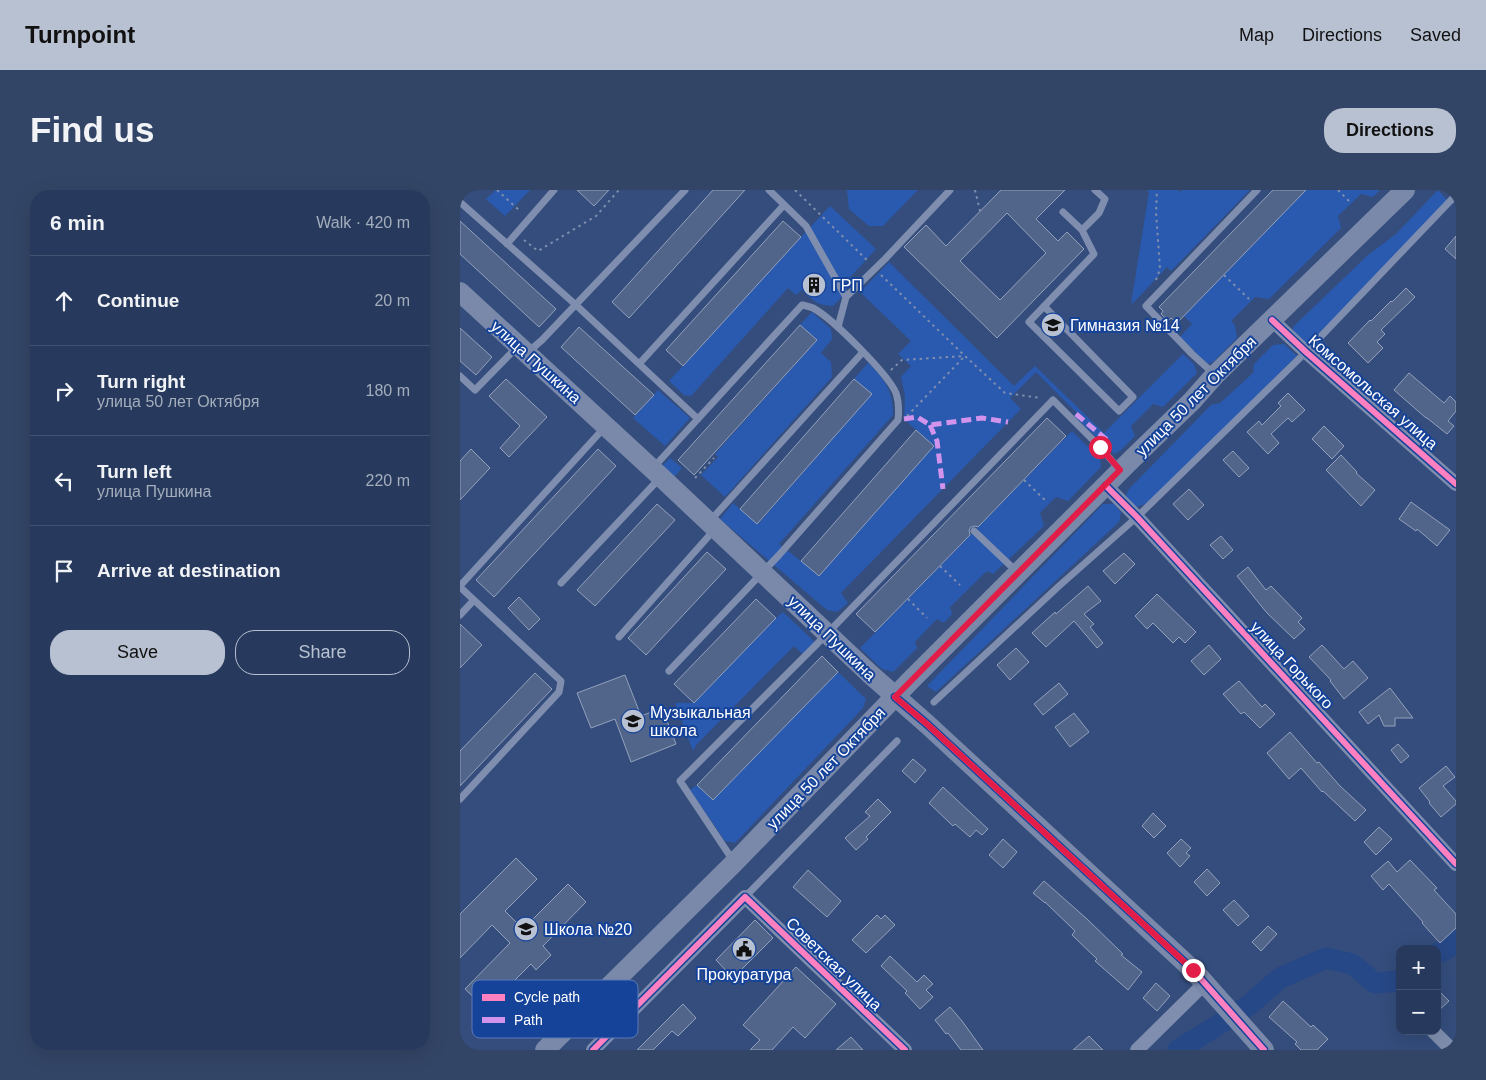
<!DOCTYPE html>
<meta charset="utf-8">
<style>
:root{--surface:#273a5d;--page:#334566;--text:#f1f3f6;--muted:#a4adbc;--line:#435472;--accent:#b8c1d1}
body{margin:0;font-family:Helvetica,sans-serif;background:var(--page);color:var(--text)}
.controls{position:absolute;right:15px;bottom:15px;display:grid;overflow:hidden;border-radius:10px;box-shadow:0 5px 20px #0002}
.controls button{width:45px;height:45px;display:grid;place-items:center;padding:0;border:0;border-bottom:1px solid var(--line);background:var(--surface);color:var(--text);font:25px sans-serif}
.stop{position:absolute;width:15px;height:15px;margin:-11px;border:4px solid #e11d48;border-radius:50%;background:#fff}
.stop.end{background:#e11d48;border-color:#fff;box-shadow:0 1px 5px #0008}
.list{margin:0;padding:0;list-style:none}
h2{display:flex;justify-content:space-between;align-items:center;height:65px;margin:0;padding:0 20px;font-size:21px}
h2 small{font-size:16px;font-weight:400;color:var(--muted)}
.list li{display:grid;grid-template-columns:32px 1fr auto;gap:15px;align-items:center;box-sizing:border-box;height:90px;padding:0 20px;border-top:1px solid var(--line)}
.list b{display:block;font-size:19px;white-space:nowrap}
.list p{margin:0;font-size:16px;white-space:nowrap;color:var(--muted)}
.list em{font-size:16px;font-style:normal;color:var(--muted)}
.actions{display:flex;gap:10px;padding:15px 20px}
.actions a{flex:1;padding:11px 0;border:1px solid var(--accent);border-radius:20px;text-align:center;font-size:18px;color:var(--accent)}
.actions .main{background:var(--accent);color:#111}
.icon{flex:none;width:28px;height:28px;fill:none;stroke:currentColor;stroke-width:2;stroke-linecap:round;stroke-linejoin:round}
.map{position:relative;flex:none;width:996px;height:860px;overflow:hidden;border-radius:20px}
header{display:flex;align-items:center;gap:30px;box-sizing:border-box;height:70px;padding:0 25px;background:var(--accent);color:#111}
header strong{font-size:24px}
nav{display:flex;gap:28px;margin-inline-start:auto;font-size:18px}
.intro{display:flex;align-items:center;justify-content:space-between;box-sizing:border-box;height:120px;padding:0 30px}
h1{margin:0;font-size:35px}
.button{padding:12px 22px;border-radius:20px;background:var(--accent);color:#111;font-size:18px;font-weight:700}
main{display:flex;gap:30px;padding:0 30px}
aside{flex:1;background:var(--surface);border-radius:20px;box-shadow:0 5px 20px #0002}
.map>svg:first-child{display:block}
</style>
<header>
<strong>Turnpoint</strong>
<nav><a>Map</a><a>Directions</a><a>Saved</a></nav>
</header>
<div class="intro"><h1>Find us</h1><a class="button">Directions</a></div>
<main>
<aside>
<h2>6 min<small>Walk · 420 m</small></h2>
<ul class="list">
<li><svg class="icon" aria-label="ahead" viewBox="0 0 24 24"><path d="M12 20V5M6 11l6-6 6 6"/></svg><div><b>Continue</b></div><em>20 m</em></li>
<li><svg class="icon" aria-label="right" viewBox="0 0 24 24"><path d="M7 20v-9h11M14 6l5 5-5 5"/></svg><div><b>Turn right</b><p>улица 50 лет Октября</p></div><em>180 m</em></li>
<li><svg class="icon" aria-label="left" viewBox="0 0 24 24"><path d="M17 20v-9H6M10 6l-5 5 5 5"/></svg><div><b>Turn left</b><p>улица Пушкина</p></div><em>220 m</em></li>
<li><svg class="icon" aria-label="arrive" viewBox="0 0 24 24"><path d="M6 21V4h12l-3 4 3 4H6"/></svg><div><b>Arrive at destination</b></div></li>
</ul>
<div class="actions"><a class="main">Save</a><a>Share</a></div>
</aside>
<div class="map">
<svg width="996" height="860" viewBox="0 0 996 860">
<rect width="100%" height="100%" fill="#344d7c"/>
<path fill="#2a5aaf" d="M34,0h36l-25,26 -19,-17 9,-8z
M387,0h71l-35,36h-14l-20,-17z
M687,0h31l3,2 1,-2h68l-79,81 -4,-4 -32,34 -4,3 18,-112z
M846,0h74l-7,7 -12,-3 -23,22 3,12 -72,71 -14,-2 -24,24 4,4 2,13 -24,24 -6,2 -27,-27 12,-13 -8,-8z
M978,0l10,11 -132,138 -10,5 -13,-9v-8l75,-72 28,-21z
M370,16l46,43 -30,33 1,10 -14,14c-16,-1 -20,-5 -31,-16l-6,5 -8,-7 -97,108 -7,-1 -15,-14 132,-144z
M429,72l125,124 21,-20 69,67 79,-79 11,10 3,9 -34,34 -10,-3 -22,22 4,10 -15,15 -6,3 -40,-38 3,-3 -41,-41 -26,26 11,11 -180,184 7,10 -11,9 -10,-2 -107,-91 13,-16 25,21 114,-130 -18,-15 14,-16c17,16 25,28 25,52l-114,129 22,17 18,15 115,-130 -30,-27 1,-23 -4,-19 10,-11 -13,-12 13,-13 -51,-49z
M352,122l19,17 1,10 -11,14 10,9 1,15 -107,120 -24,-22 17,-18 -3,-3 102,-114 -17,-15z
M824,154l13,12 -148,147 -13,4 -10,-10 2,-7 83,-85 9,-2 33,-30 1,-9 19,-19z
M198,200l32,28 -25,28 -32,-28z
M612,241l28,28 1,8 -33,34 -12,-4 -16,16 4,13 -51,48 -6,-3 -37,36 2,7 -8,9 -7,-4 -22,23 2,6 -24,24 -11,-3 -22,-21z
M210,268l12,10 -10,11 -12,-11z
M643,314h11l7,8 -2,10 -183,170 -9,-6z
M323,422l34,32 -12,12 -11,-10 -97,98 -4,7 -18,-48h19l82,-85z
M378,482l28,27 -3,9 -128,135 -10,-2 -35,-51 7,-5 16,15z"/>
<g fill="none" stroke-linecap="round" stroke-linejoin="round">
<path stroke="#274887" stroke-width="21" d="M977,763l8,-3 11,-9
M718,860l70,-44 32,-28 46,-20 26,6 23,19 25,-2"/>
</g>
<path fill="#51658b" stroke="#93a1bb" fill-rule="evenodd" d="M117,0h32l-15,16z
M253,0h32l-116,128 -17,-16z
M541,0h64l-29,29 22,22 9,-9 17,17 -87,89 -93,-91 22,-22 20,21zM547,23l39,40 -46,47 -40,-39z
M813,0h33l-129,133 -6,-5 -3,3 -7,-7 2,-3 -4,-4z
M0,31l96,88 -17,18 -79,-73z
M323,31l18,16 -118,129 -17,-16z
M996,46v23l-11,-10z
M354,83l12,12 -12,12 -12,-12z
M946,98l9,9 -34,33 4,4 -8,8 6,6 -15,15 -20,-20 22,-23 1,1 20,-20 1,1z
M340,135l17,15 -123,135 -16,-15z
M119,137l75,68 -19,20 -74,-68z
M0,138l32,29 -16,18 -16,-14z
M949,183l35,30 6,-7 6,6v9l-8,10 6,5 -7,8 -20,-16h-1l-32,-28z
M46,189l41,38 -38,40 -9,-9 20,-22 -31,-30z
M394,189l18,15 -115,130 -17,-15z
M828,203l17,17 -13,12 -4,-4 -17,16 8,9 -11,11 -21,-22 12,-11 3,4 19,-19 -3,-3z
M587,228l19,18 -88,91 -3,-1 -4,1 -2,3 1,5 -95,97 -19,-18z
M864,236l20,20 -12,13 -20,-20z
M456,240l18,16 -115,130 -18,-15z
M11,259l19,19 -30,32v-39z
M138,259l18,17 -122,131 -18,-17z
M773,261l16,17 -10,9 -16,-17z
M881,265l16,17 -1,1 19,17 -14,16 -35,-36z
M729,299l15,16 -16,15 -15,-16z
M951,312l39,28 -13,16 -20,-17 -1,2 -17,-12z
M197,314l18,16 -80,86 -18,-16z
M761,346l12,14 -10,9 -13,-14z
M247,362l19,17 -80,86 -18,-17z
M664,363l11,11 -20,20 -12,-13z
M788,377l18,23 5,-4 31,32 -4,4 7,7 -11,10 -27,-26 -30,-37z
M628,396l13,15 -17,13 10,10 -4,3 13,16 -6,5 -23,-27 -28,26 -14,-14 23,-21 1,2z
M697,404l39,38 -11,11 -6,-6 -6,6 -20,-20 -6,6 -12,-13z
M59,407l21,22 -11,11 -21,-22z
M296,409l20,19 -82,85 -20,-19z
M0,434l22,21 -22,23z
M749,455l12,14 -17,16 -13,-14z
M862,455l22,24 9,-8 15,17 -24,21 -14,-18 1,-1 -22,-23z
M556,458l13,14 -19,18 -13,-15z
M362,466l16,16 -125,128 -16,-15z
M75,483l17,16 -92,97v-35z
M165,485l16,41 21,-8 14,36 -45,18 -16,-43 -24,9 -14,-35z
M779,491l23,26 3,-3 10,10 -15,14 -16,-16 -3,2 -18,-20z
M599,493l9,11 -25,21 -9,-11z
M930,498l23,30h-18v8h-11l-5,-11 -11,9 -9,-12z
M614,523l15,19 -19,15 -15,-20z
M830,542l27,31 2,-1 21,24 26,24 -11,11 -32,-30 -1,1 -21,-24 -12,11 -22,-26z
M938,554l11,12 -8,7 -10,-13z
M453,569l13,11 -11,13 -13,-12z
M986,576l9,11 -12,9 13,15v3l-15,13 -12,-14 1,-1 -11,-14z
M483,597l45,42 -6,6 -6,-5 -6,7 -15,-13 -2,2 -24,-23z
M418,609l13,13 -25,25 2,2 -12,11 -11,-12 25,-22 -5,-4z
M693,623l13,13 -12,12 -12,-12z
M919,637l13,12 -16,16 -12,-13z
M543,649l14,13 -14,16 -14,-13z
M721,649l10,9 -5,5 4,3 -10,11 -13,-14z
M56,668l21,21 -32,32 18,18 45,-45 18,18 -43,44 8,9 -15,15 -5,-6 -45,45 -21,-20 45,-46 -18,-18 -32,33v-44z
M950,670l27,28 -3,2 22,24v14l-16,15 -18,-20 1,-1 -34,-38 -6,6 -12,-14 17,-15 9,11z
M747,679l13,14 -13,13 -13,-14z
M348,680l33,31 -14,16 -34,-30z
M584,691l43,38 36,35 -2,1 21,17 -14,18 -33,-29 2,-2 -25,-24 3,-4 -30,-29v1l-12,-10z
M774,710l15,16 -11,10 -15,-16z
M417,725l4,4 4,-4 10,10 -29,28 -14,-13z
M295,730l18,18 -40,40 -17,-18z
M808,736l9,8 -16,17 -9,-9z
M430,766l27,26 7,-7 9,9 -7,6 7,7 -13,12 -15,-16 2,-2 -26,-25z
M336,777l40,37 -31,34 -12,-11 -21,23h-22l10,-10 -17,-15z
M696,793l14,13 -13,15 -14,-13z
M977,799l12,12 -12,11z
M823,811l28,26 2,-2 15,14 -11,11h-16l-6,-6 2,-2 -28,-25z
M223,814l13,14 -18,18 -6,-5 -19,19h-16z
M490,817l12,14 21,29h-22l-13,-17 -2,1 -11,-14z
M629,846l14,14h-30z
M391,847l12,13h-27z"/>
<g fill="none" stroke-linecap="round" stroke-linejoin="round">
<path stroke="#7f8eae" stroke-width="2" stroke-dasharray="2.5 4" stroke-linecap="butt" d="M37,0l24,22
M335,0l74,72
M515,0l5,21
M878,0l11,11
M64,50l14,11 58,-35 23,-26
M421,85l84,81 40,37 36,5
M764,85l25,24
M696,90l4,-11 -4,-57 1,-22
M431,180l11,-10 63,-4
M447,226l58,-60
M235,288l19,-20
M564,290l21,20
M480,376l20,19
M448,409l19,19"/>
<path stroke="#7f8eae" stroke-width="7" d="M309,0l37,36 36,64 4,7 -8,30
M0,12l116,103 122,114
M603,22l19,18 17,-17 6,-14 -10,-9
M47,54l47,-54
M386,107l39,-38 65,-69
M584,116l89,91 -14,14 -90,-89 65,-68 -12,-24
M67,163l15,-13 143,-150
M179,174l145,-159
M754,184l-22,-20 -46,-48 111,-116
M0,186l15,14 42,-43
M193,278l149,-163c4,1 7,1 11,3 19,10 75,66 83,85 3,9 3,18 2,27l-119,135 -110,116
M249,332l154,-170
M514,341l42,40
M101,393l98,-104
M0,396l144,-158
M0,397l101,94 -2,11 -99,107
M0,425l14,-15
M159,447l96,-108
M474,512l125,-116 78,-69 169,-165 148,-155
M274,672l-54,-81 137,-137 236,-244 47,47 20,23
M285,707l152,-156"/>
<path stroke="#7f8eae" stroke-width="14" d="M812,130l34,32 150,132
M646,296l31,31 319,347
M973,841l19,19
M133,860l152,-153 160,153
M677,860l68,-67"/>
<path stroke="#7a89aa" stroke-width="20" d="M0,102l201,185 209,197 58,51 265,245 71,80
M85,860l189,-187 176,-182 222,-222 60,-58 23,-26 190,-185"/>
<path stroke="#d193ec" stroke-width="5" stroke-dasharray="10 5" stroke-linecap="butt" d="M616,224l31,26
M444,229l13,-2 13,8 52,-7 26,4
M470,235l7,16 6,48"/>
<g stroke="#16439a" stroke-width="9">
<path id="cycleway" d="M812,130l34,32 150,132
M646,296l31,31 319,347
M435,507l33,28 265,245 71,80
M133,860l152,-153 160,153"/>
</g>
<use href="#cycleway" stroke="#ff80c0" stroke-width="6"/>
</g>
<g fill="none" stroke-linecap="round" stroke-linejoin="round">
<path stroke="#e11d48" stroke-width="6" d="M640,257l20,23 -225,227 33,28 265,245"/>
</g>
<defs>
<g id="building-disc" transform="scale(1.25)"><circle r="9.5" fill="#b8c1d1" stroke="#16439a"/><path d="M-4-6H4V6H1V3H-1V6H-4ZM-2.5-4.3h1.7v1.8h-1.7ZM.8-4.3h1.7v1.8H.8ZM-2.5-1h1.7V.8h-1.7ZM.8-1h1.7V.8H.8Z" fill="#111"/></g>
<g id="school-disc" transform="scale(1.25)"><circle r="9.5" fill="#b8c1d1" stroke="#16439a"/><path d="M0-5L7-2L0 1L-7-2ZM-4 1L0 2.5L4 1V4Q0 6-4 4Z" fill="#111"/></g>
<g id="civic-disc" transform="scale(1.25)"><circle r="9.5" fill="#b8c1d1" stroke="#16439a"/><path d="M-.6-6.5H3V-4.5H.6V-3L4-1V1h2V6H-6V1h2V-1L-.6-3ZM-1.2 2.5V6h2.4V2.5Z" fill="#111"/></g>
</defs>
<g fill-rule="evenodd">
<use href="#building-disc" x="354" y="95"/>
<use href="#school-disc" x="593" y="135"/>
<use href="#school-disc" x="173" y="531"/>
<use href="#school-disc" x="66" y="739"/>
<use href="#civic-disc" x="284" y="759"/>
</g>
<g text-anchor="middle" dominant-baseline="central" stroke-width="4" stroke-linejoin="round" paint-order="stroke">
<g font-size="16" fill="#fff" stroke="#16439a" text-anchor="start">
<text x="372" y="95">ГРП</text>
<text x="610" y="135">Гимназия №14</text>
<text x="190" y="522">Музыкальная<tspan x="190" dy="18">школа</tspan></text>
<text x="84" y="739">Школа №20</text>
<text x="284" y="784" text-anchor="middle">Прокуратура</text>
</g>
<g font-size="16" fill="#fff" stroke="#16439a">
<text transform="translate(76 172) rotate(42)">улица Пушкина</text>
<text transform="translate(913 202) rotate(41)">Комсомольская улица</text>
<text transform="translate(736 206) rotate(-45)">улица 50 лет Октября</text>
<text transform="translate(372 448) rotate(44)">улица Пушкина</text>
<text transform="translate(832 475) rotate(47)">улица Горького</text>
<text transform="translate(366 578) rotate(-46)">улица 50 лет Октября</text>
<text transform="translate(374 774) rotate(44)">Советская улица</text>
</g>
</g>
<rect x="12" y="790" width="166" height="58" rx="8" fill="#16439a" stroke="#5c7bb8" stroke-width="1"/>
<rect x="22" y="804" width="23" height="7" fill="#ff80c0"/>
<rect x="22" y="827" width="23" height="6" fill="#d193ec"/>
<g font-size="14" fill="#fff">
<text x="54" y="812">Cycle path</text>
<text x="54" y="835">Path</text>
</g>
</svg>
<div class="controls">
<button>+</button>
<button>−</button>
</div>
<div class="stop" style="left:640px;top:257px"></div>
<div class="stop end" style="left:733px;top:780px"></div>
</div>
</main>
